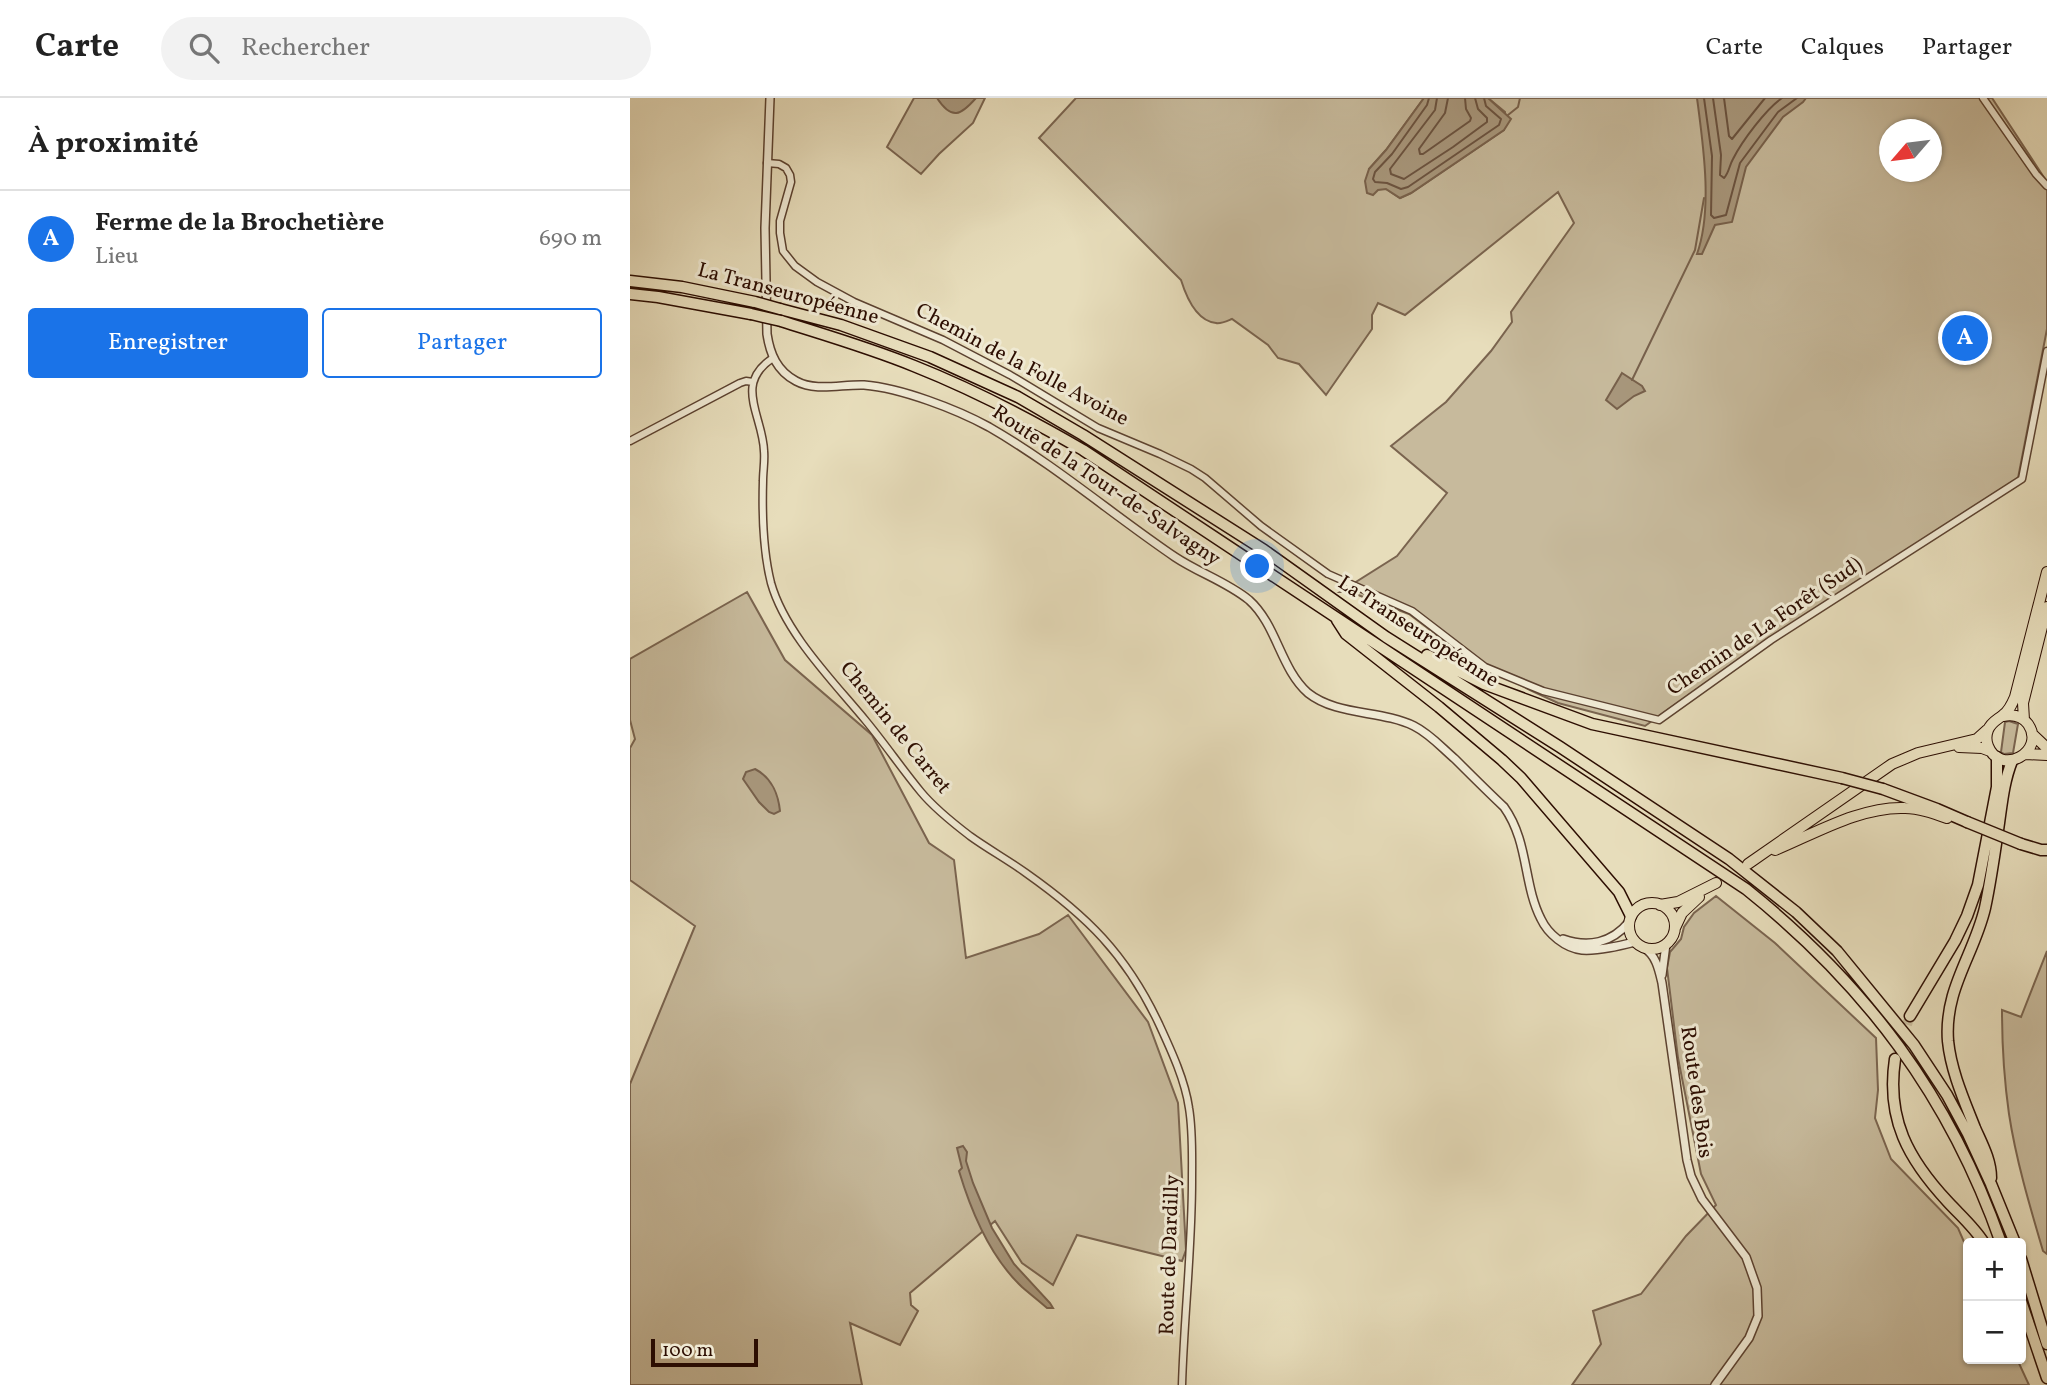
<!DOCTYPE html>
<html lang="fr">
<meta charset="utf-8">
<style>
:root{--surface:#fff;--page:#f2f2f2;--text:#222;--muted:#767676;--line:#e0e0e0;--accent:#1a73e8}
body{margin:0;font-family:Vollkorn,serif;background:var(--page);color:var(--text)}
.controls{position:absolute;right:21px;bottom:21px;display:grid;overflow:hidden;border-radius:7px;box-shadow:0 2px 5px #0004}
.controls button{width:63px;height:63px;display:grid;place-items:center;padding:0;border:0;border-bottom:2px solid var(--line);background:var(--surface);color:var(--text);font:35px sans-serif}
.compass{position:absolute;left:1249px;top:21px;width:63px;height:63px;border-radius:50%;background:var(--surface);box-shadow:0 2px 5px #0004;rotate:242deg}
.scale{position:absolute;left:21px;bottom:18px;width:107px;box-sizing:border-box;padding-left:7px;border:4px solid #2d0e02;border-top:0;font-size:19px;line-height:24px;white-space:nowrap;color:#2d0e02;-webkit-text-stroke:5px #efe9d3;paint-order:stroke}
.you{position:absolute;left:628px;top:469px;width:24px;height:24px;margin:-18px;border:5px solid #fff;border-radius:50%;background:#1a73e8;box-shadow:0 0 0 10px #1a73e833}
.badge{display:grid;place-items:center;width:46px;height:46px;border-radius:50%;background:var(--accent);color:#fff;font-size:23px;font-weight:700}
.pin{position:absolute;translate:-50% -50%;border:4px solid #fff;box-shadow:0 2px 7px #0006}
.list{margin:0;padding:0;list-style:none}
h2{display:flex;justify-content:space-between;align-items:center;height:91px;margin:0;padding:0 28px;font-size:30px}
h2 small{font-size:23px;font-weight:400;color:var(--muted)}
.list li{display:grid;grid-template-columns:46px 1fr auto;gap:21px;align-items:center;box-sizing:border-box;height:98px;padding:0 28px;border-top:2px solid var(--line)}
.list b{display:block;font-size:26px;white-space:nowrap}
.list p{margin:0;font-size:23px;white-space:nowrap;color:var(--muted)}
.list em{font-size:23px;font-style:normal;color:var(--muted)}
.actions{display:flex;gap:14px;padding:21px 28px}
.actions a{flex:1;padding:16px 0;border:2px solid var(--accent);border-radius:7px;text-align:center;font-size:24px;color:var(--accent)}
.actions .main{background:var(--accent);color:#fff}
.icon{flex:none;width:38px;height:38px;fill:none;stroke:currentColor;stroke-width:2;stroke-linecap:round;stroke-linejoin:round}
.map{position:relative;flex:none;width:1417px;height:1287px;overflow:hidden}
header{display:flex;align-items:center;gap:42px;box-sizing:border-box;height:98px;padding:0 35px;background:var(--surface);border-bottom:2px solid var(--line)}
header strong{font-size:33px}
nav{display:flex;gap:38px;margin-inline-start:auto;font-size:24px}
.search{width:490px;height:63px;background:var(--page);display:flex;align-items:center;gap:18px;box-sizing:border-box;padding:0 24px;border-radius:38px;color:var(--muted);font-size:26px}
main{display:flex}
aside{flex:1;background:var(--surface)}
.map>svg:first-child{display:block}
</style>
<header>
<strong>Carte</strong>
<div class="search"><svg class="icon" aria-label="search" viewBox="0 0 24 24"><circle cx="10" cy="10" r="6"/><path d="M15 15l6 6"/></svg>Rechercher</div>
<nav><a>Carte</a><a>Calques</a><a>Partager</a></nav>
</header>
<main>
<aside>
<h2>À proximité<small></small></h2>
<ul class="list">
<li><span class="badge">A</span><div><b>Ferme de la Brochetière</b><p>Lieu</p></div><em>690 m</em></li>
</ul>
<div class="actions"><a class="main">Enregistrer</a><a>Partager</a></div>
</aside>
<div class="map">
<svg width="1417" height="1287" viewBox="0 0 1417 1287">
<rect width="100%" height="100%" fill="#e7ddbb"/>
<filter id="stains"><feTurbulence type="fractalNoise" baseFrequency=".00286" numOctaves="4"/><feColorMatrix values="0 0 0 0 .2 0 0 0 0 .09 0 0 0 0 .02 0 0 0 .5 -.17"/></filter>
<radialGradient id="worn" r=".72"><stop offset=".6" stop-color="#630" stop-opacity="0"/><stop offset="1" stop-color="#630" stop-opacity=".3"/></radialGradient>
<path fill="#c7ba9c" stroke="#7a644f" stroke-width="2" fill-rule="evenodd" d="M284,0h71l-12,25 -34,31 -18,20 -34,-27z
M446,0h348l-38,52 -17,19 9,20h8l14,9 11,-5 93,-63 1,-18 -17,-14h504l55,84v147l-29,149 -256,165 -117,83 -87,-23 -28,-13 -43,-22 -41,-26 -37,-28 -59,-22h-10l57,-36 50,-63 -56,-47 55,-44 45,-51 21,-29 -1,-10 63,-89 -16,-31 -153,123 -27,-12 -6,12v14l-46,66 -27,-31 -21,-6 -10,-13 -36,-26c-5,2 -11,5 -16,4 -20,-2 -30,-27 -35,-43l-142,-142zM1260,32h42v42h-42z
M117,494l38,68 87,75 57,108 25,17 12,98 73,-24 29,-19 80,107 30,81 8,147 -4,11 -105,-26 -24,50 -31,-22 -27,-42 -85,72 1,12 7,6 -18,34 -50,-22 12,62h-232v-301l65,-158 -65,-46v-132l5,-9 -5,-19v-61z
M1379,623l9,3 -5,29 -9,1 -3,-2 4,-30z
M1086,798l59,47 101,95 2,52 -3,28 16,41 67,69 10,23v108h49l12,26h-457l29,-41 -8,-33 48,-17 45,-58 30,-31 -15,-31 -23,-116 -11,-90 3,-16 11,-13 3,-12 10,-14z
M1417,853v303l-4,-3c-13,-44 -27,-91 -34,-137 -5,-35 -7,-69 -7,-104l19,7z"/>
<path fill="#a8977c" stroke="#77604b" stroke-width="2" d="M307,0h39c-15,17 -24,23 -39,0z
M794,0h64l23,21 -7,11 -93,63 -11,5 -14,-9 -8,1 -5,5 -6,-2 -2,-12 4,-12 17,-19z
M1067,0h109l-3,4 -20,15 -37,50 -14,55 -17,3 -13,29h-5c16,-45 6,-110 0,-156z
M992,275l20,13 3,5 -11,5 -17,13 -11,-9z
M125,671c17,9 23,24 25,42l-6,3 -5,-2 -10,-10 -16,-23 3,-7z
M333,1048l4,6 -1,9 7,22 19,45 22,36 36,39 3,5h-6c-8,-7 -17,-14 -25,-21 -32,-30 -51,-76 -63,-116l3,-3 -5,-20z"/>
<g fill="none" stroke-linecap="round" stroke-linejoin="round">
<path stroke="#6a523f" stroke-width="2" d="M799,0l-2,7 -35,49 -17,18 -2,7 2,3 12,1 14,6 7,-2 91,-62 2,-6 -15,-13 -2,-8
M807,0l-2,12 -45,59 1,5 13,5 49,-32 34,-25v-4l-9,-9 -3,-11
M818,0l-3,15 -26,36 1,5h3l47,-33 1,-3 -5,-9 -1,-11
M1074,0l8,58 -1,59 3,3 12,-3 14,-52 38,-51 19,-14
M1083,0l8,57 -1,20 4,3c5,-5 5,-12 9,-19 9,-18 33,-50 49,-61
M1094,0l5,38 3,3 33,-41"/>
<path stroke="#77604b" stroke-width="2" d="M878,17l10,-8 2,-9
M1002,282l63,-130 9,-52"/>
<path stroke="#cbbe9f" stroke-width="10" stroke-dasharray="10 5" stroke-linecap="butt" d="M1267,955l13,-37"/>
<g stroke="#5c4230" stroke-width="9">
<path id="minor" d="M1353,0l53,76 11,12
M137,65l12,1 7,4 4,7 1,7 -11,39v12l3,18 12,15 22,16 37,20 89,38 67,35 88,53 62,26 31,15 14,9 56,48 67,48 84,37 73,56 58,24 116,29 112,-80 251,-161 25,-128
M143,260c-40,26 -10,58 -9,93 1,10 -1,20 -1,30 -1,33 0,70 8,102 14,50 62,98 95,138 19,23 36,48 55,71 14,17 32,31 49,44 18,13 38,24 56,37 61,43 100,81 133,151 12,26 26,56 30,84 4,24 3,49 3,73 0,68 -8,136 -10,204
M0,343l110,-58 6,-2 7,1"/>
</g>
<g stroke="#5c4230" stroke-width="10">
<path id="tertiary" d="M140,0l-5,130 2,106c3,20 10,37 29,47 20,11 46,3 68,4 37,3 92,24 125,42 66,38 124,88 186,130 24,16 52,25 74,43 28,25 31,68 59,93 29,23 73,17 106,33 16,8 27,21 41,33 16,16 32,32 49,48 25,35 19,77 37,112 7,15 24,29 41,31 17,1 37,-4 53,-8
M933,841c25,9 49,4 66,-17
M1014,850c12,7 15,22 18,35l25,177 4,16 11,23 44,58 11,31 1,28 -9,22 -34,47
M1032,877l4,-31"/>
</g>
<g stroke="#2d0e02" stroke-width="12">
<path id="primary" d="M1373,618c10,-2 19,0 25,8 19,28 -28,53 -40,22 -2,-5 -2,-11 0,-16 3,-8 9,-10 15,-15 6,-4 9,-11 12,-18l32,-125
M1394,622l-1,-17 24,-96
M1402,636l15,14
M1329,649l23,1 8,3
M1396,656l21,1
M1145,752c39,-16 86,-44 130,-42 14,0 28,5 42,10
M1118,766l144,-100 26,-11 59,-14 10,-9
M999 828a23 23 0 1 1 46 0a23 23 0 1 1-46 0Z
M1030,807l18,-3 38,-19
M1045,830l7,-15 17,-16"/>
</g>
<g stroke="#2d0e02" stroke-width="13">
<path id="motorway" d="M0,183l52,6 73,15
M0,196l28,3 93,17
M150,211l61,16 89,32 88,40 65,38 181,115 122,87 174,110 169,112 67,53 41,39 77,94 33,50 21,39 23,50 24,59
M151,223c44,14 89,27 133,45 58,23 114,52 169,84l663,439c120,96 204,208 255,354
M707,522l9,14 93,73 63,53 19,18 98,114 12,24
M797,557l57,29 108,40 250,54
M1253,691l54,20 30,13
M1391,746l20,6h6
M1280,918l45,-75 12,-25 11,-31 19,-98v-30
M1265,961c-9,60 13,100 53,143 12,13 27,26 36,41
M1361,1080c0,-18 -9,-34 -16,-50 -11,-28 -24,-57 -27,-87 -4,-52 26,-86 37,-133 6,-28 10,-57 14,-85 3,-21 5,-42 13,-62
M1391,1161l26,85
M1391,1203l26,77"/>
</g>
<use href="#minor" stroke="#efe9d3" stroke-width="6"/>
<use href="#tertiary" stroke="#efe9d3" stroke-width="7"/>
<use href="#primary" stroke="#e7ddbb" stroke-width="10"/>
<use href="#motorway" stroke="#e7ddbb" stroke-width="10"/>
<g stroke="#2d0e02" stroke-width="13" stroke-linecap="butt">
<path id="motorway-bridge" d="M125,204l25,7
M121,216l30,7
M1212,680l41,11
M1337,724l54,22"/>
</g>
<use href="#motorway-bridge" stroke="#e7ddbb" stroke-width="10"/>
</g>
<g text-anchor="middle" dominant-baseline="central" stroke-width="6" stroke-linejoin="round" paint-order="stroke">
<g font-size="21" fill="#2d0e02" stroke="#efe9d3">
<text transform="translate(158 196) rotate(15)">La Transeuropéenne</text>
<text transform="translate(392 267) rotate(28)">Chemin de la Folle Avoine</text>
<text transform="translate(476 388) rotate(34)">Route de la Tour-de-Salvagny</text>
<text transform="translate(1135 529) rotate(-34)">Chemin de La Forêt (Sud)</text>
<text transform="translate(788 534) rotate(33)">La Transeuropéenne</text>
<text transform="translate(265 630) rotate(51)">Chemin de Carret</text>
<text transform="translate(1066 994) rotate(82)">Route des Bois</text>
<text transform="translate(540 1157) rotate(-88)">Route de Dardilly</text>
</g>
</g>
<rect width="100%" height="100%" filter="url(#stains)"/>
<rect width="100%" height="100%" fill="url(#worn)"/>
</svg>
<div class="controls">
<button>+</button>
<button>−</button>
</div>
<svg class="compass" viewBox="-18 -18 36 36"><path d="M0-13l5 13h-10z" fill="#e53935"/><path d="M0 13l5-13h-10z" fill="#767676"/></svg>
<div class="scale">100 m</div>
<div class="you"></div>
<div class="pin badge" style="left:1335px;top:240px">A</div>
</div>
</main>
